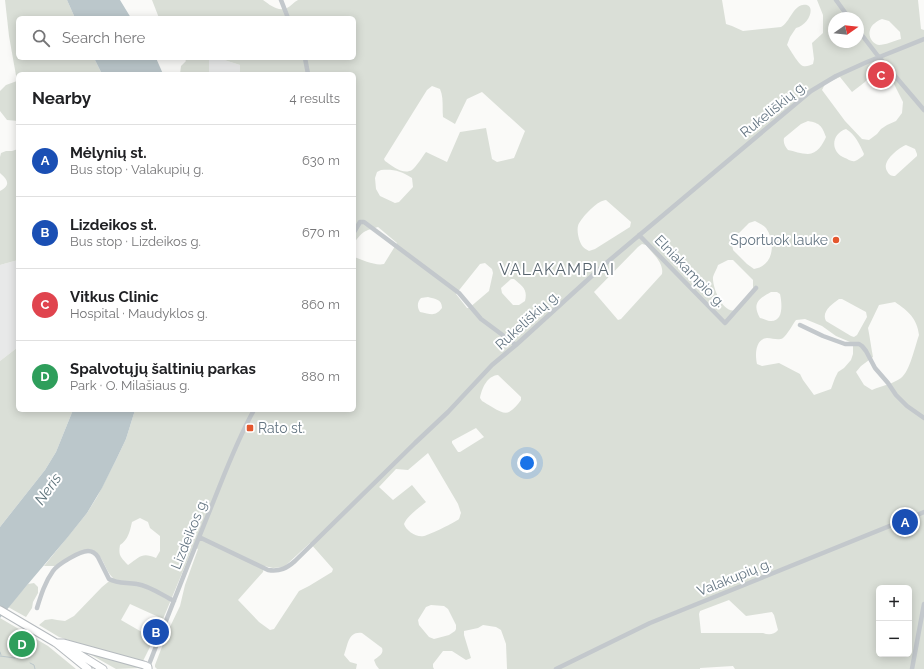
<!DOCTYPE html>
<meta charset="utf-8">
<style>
:root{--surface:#fff;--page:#f2f2f2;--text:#202124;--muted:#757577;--line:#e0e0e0;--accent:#ea580c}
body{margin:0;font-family:Raleway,sans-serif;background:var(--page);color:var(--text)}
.controls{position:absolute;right:12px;bottom:12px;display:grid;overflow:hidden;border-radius:6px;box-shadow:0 2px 10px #0003}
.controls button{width:36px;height:36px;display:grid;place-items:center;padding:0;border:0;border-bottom:1px solid var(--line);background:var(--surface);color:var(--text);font:20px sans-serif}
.compass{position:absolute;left:828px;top:12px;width:36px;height:36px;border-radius:50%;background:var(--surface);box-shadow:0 2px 10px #0003;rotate:76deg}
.you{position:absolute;left:527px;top:463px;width:14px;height:14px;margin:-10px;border:3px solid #fff;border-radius:50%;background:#1a73e8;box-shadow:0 0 0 6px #1a73e833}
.badge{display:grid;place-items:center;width:26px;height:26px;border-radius:50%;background:var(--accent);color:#fff;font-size:13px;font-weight:700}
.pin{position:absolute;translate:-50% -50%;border:2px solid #fff;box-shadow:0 1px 4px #0006}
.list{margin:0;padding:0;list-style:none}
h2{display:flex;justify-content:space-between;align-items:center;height:52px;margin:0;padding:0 16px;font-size:17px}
h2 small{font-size:13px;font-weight:400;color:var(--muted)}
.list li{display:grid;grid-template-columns:26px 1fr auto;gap:12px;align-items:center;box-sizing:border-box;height:72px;padding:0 16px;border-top:1px solid var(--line)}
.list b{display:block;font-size:15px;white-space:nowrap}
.list p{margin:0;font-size:13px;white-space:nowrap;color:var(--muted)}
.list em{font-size:13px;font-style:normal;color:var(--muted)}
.icon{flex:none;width:22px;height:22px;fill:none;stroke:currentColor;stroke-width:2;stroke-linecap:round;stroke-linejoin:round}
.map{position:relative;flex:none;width:924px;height:669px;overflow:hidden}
.search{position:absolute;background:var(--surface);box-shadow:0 2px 10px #0003;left:16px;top:16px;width:340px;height:44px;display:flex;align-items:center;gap:10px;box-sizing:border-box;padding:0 14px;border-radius:6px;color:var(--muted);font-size:15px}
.panel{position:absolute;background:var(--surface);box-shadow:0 2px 10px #0003;left:16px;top:72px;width:340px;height:340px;border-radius:6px}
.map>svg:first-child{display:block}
</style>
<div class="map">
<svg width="924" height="669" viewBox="0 0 924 669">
<rect width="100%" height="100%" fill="#fafaf8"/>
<path fill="#e8e9e9" d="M209,58h9l22,7v9h-31z
M18,260v87l-18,14v-96z"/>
<path fill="#dadfd7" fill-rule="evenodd" d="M5,0h62l8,18h-57v40h76l8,16h-84v47l-11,-1 -7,-9v-20l6,-6 11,-4 -8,-45z
M152,0h111c7,5 15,12 24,8 4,-2 7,-6 11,-8h424l4,24 6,2 11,5 38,-4c9,-5 12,-21 22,-22 14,-2 7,20 -7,23l-6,9 -3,8c3,4 11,19 16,21 4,1 7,-1 10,-2l1,-5 -2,-16 11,-10v-18l-6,-15h101l3,29 3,1v639h-189l-2,-3 -33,2v1h-193l-1,-25 -5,-14 -5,-3 -13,-2 -5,3 -14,3v4l7,23 -5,2 -14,-9h-9l-10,13v3l1,2h-55l-3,-4 -2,-5c5,-4 10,-6 8,-12l-20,-15c-14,-2 -14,12 -18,22l6,7 7,2 -1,5h-199l-2,-2v-2l13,-34 12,-25 5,-21 13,-36 -5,-2 -30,72 -33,-15 -9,16 33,19 -11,22 -27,-6 -57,-18 -20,-12 6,-5 7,-1 5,1 8,1 9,-5 28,-29 11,-9c-10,-10 -10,-28 -26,-29l-32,17h-11l43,-53 10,-16 19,-37 10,-21 9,-29h219v-153c9,3 21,9 30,7l13,-21 -19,-16c-14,4 -15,4 -24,16v-169h-114v-9l-22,-7h136v-40h-195zM834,18h24v24h-24zM882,19l7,2 11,11 1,7c-7,2 -16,6 -22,6 -7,-1 -11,-9 -9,-15 1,-5 7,-9 12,-11zM878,65h4l5,5 16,32 -1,11 -6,8 -9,4 -6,4 -4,5 -8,6 -7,-1 -17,-18 -23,-31 3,-6 15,-7 12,15 13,-10 6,-9zM432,86l8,3c4,9 2,19 3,28l12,7 12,-25 15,-7 43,39 -11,27 -17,4 -5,-3 -6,-31 -26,4 -13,30 -21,-10c-3,4 -10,15 -14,18 -9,5 -20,-4 -27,-9l-1,-2 43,-69zM808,121c12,2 14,5 18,16 -3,7 -9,17 -18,17 -7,0 -14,-3 -20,-4 -3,-4 -5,-7 -4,-12l17,-14zM846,129c9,5 14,16 18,25l-1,2c-2,1 -5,4 -8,5 -4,1 -7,-2 -10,-3 -15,-6 -14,-24 1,-29zM906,145l9,4 2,5v2l-22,20c-4,0 -6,-1 -8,-5 -6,-9 11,-23 19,-26zM381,170c13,-1 20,1 31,8l1,9 -14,15 -4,1 -15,-7 -4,-7 -1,-11 2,-6zM606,200l25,22 -1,5 -35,22 -6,2c-6,-3 -8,-6 -10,-12 -1,-4 -2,-9 -1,-13 2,-7 16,-21 22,-24 2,-1 4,-2 6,-2zM755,221c4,2 8,4 11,7 10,14 8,38 -12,41l-7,-5 -14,-14 -1,-6 4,-8 13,-13zM642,244l4,1c7,9 18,18 16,29l-41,45 -3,1 -24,-28 44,-45zM728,260h5l20,20v8l-17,22c-13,5 -24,-23 -23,-33 1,-4 4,-8 5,-12zM485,263l7,6 1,4 -4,18 -20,17h-2l-11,-14 24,-30zM511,279h3c8,7 14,10 11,22l-6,4h-6l-11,-12 -1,-5zM771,292h6l3,2c2,9 4,28 -10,27 -3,0 -6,-2 -10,-3 -8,-14 -2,-19 11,-26zM428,297c7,2 14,2 14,11 -7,9 -11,6 -22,4 -3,-5 -3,-10 1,-14zM839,299h3l24,13 1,5 -10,18 -3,2 -3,-1 -25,-15c-5,-9 6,-17 13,-22zM895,302c13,9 22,16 24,33 -4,11 -9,36 -18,43 -8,6 -20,8 -29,12l-8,-5 -8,-13 5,-6 12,-9c-2,-10 -3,-19 -5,-29l11,-23zM805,319l17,7 14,10 14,6 3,3v9l-2,6 -7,8 -6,4 -3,6 -4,11 -17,6 -11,-15 -3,-6 -21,-11 -17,3 -5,-2c-2,-9 -2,-25 10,-26 6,0 11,3 16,0 4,-3 10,-14 13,-18zM498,375l23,22v3c-3,4 -7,9 -12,12 -6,4 -21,-8 -27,-11l-2,-3c2,-10 7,-22 18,-23zM476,428l8,9 -24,15h-2l-6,-9v-2zM428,453l30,51 3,9c-1,2 -1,4 -2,6 -3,3 -30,16 -35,17 -7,2 -18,-5 -20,-12 3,-8 15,-16 22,-22l-14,-17 -19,15 -14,-13 17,-18 12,1zM140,518l8,4 2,6 10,8v15l-4,7c-14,-6 -16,-1 -28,7 -7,-8 -10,-9 -8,-20 8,-5 10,-14 12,-23zM310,543l23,26 -1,3 -23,14 -10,5 -25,38 -4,1 -11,-8 -21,-22 25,-28 1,-6 9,2 11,-1zM879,588h30v66h-30zM729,600l17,16 26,-4 2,3 4,15c-4,5 -10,5 -15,3h-62l-2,-19 1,-3zM431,605l13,1 4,3 8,16v4l-1,2 -6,4 -15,4 -5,-2 -10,-12 -1,-5 8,-13z
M184,58h25v16h-29l1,-8 5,-5z
M18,149v111l-18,5v-74c11,-6 8,-11 0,-18v-16l1,-4 5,-2h6z
M18,347v63h55l-17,42 -11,18 -45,57v-166z
M34,583l4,4v6l-5,9 -1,6 -6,9 -18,-10 20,-23z
M0,618l48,28 28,23h-76z
M86,652l57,14 -1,2 -26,1z"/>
<path fill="#bbc7cb" d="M67,0h53l11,18h-56z
M94,58h62l7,16h-61z
M73,410h62l-9,29 -10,21 -14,28 -15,25 -20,25 -39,46 -28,34v-91l45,-57 11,-18z"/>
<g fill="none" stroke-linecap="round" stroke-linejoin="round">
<path stroke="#bbc7cb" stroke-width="1" d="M0,652l1,3
M0,656l15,2
M30,663l4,2 1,4"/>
<g stroke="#b5babe" stroke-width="9">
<path id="primary" d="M0,610l56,33 32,26
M56,643h8l80,22 4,2v2
M69,648l34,21"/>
</g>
<path stroke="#c3c8cc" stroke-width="4.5" d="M281,0l7,18
M836,0l13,18
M858,30l20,26 46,54
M305,58l3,16
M354,232l6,-10h4l95,71 22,26 35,26
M639,235l86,88 31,-35
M800,325l23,11 22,8h14l3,2 4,5 9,17 13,15 8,12 11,11 17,12
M199,537l69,33c12,2 19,-2 27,-9l120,-118 33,-31 44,-47 24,-20 89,-81 206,-173 25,-15 31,-14 57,-23
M37,608c4,-13 8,-26 16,-37 5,-7 27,-20 35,-20 4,0 8,3 10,6l11,22c9,5 18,3 28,5 13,2 25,11 37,17
M150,669l-2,-2c21,-54 42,-108 64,-162 13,-32 25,-65 42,-95
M556,669l94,-46 274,-111
M912,669l12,-65"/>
<use href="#primary" stroke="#fff" stroke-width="7"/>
</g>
<g fill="#e4572e" stroke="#fff" stroke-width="1.5">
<circle cx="836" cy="240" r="4"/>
<rect x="246" y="424" width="8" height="8" rx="2"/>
</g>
<g text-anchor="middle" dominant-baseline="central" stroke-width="4" stroke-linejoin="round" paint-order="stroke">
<g font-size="14" fill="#657683" stroke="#fff">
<text transform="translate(773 109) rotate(-39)">Rukeliškių g.</text>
<text transform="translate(690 271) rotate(46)">Elniakampio g.</text>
<text transform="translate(527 320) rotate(-42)">Rukeliškių g.</text>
<text transform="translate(189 534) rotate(-68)">Lizdeikos g.</text>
<text transform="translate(734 577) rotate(-22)">Valakupių g.</text>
</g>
<g font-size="14" fill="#657683" stroke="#fff" text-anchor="end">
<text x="828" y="240">Sportuok lauke</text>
<text x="258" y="428" text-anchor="start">Rato st.</text>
</g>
<g font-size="15" font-style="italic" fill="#60757c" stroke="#fff">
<text transform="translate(48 489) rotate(-55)">Neris</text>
</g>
<g font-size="16" letter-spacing="1" fill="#57646e" stroke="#fff">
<text x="557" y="269">VALAKAMPIAI</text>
</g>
</g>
</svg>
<div class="controls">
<button>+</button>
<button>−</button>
</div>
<svg class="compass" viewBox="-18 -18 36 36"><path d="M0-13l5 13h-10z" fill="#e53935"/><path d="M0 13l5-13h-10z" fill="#757577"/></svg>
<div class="you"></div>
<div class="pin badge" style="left:905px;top:522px;background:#1a4fb4">A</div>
<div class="pin badge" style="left:156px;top:632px;background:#1a4fb4">B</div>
<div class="pin badge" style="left:881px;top:75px;background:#e0444e">C</div>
<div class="pin badge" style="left:22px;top:644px;background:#2e9e5b">D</div>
<div class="search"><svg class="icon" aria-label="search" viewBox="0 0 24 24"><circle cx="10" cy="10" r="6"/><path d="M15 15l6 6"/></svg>Search here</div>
<section class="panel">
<h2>Nearby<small>4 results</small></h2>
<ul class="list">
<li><span class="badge" style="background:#1a4fb4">A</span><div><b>Mėlynių st.</b><p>Bus stop · Valakupių g.</p></div><em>630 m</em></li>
<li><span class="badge" style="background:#1a4fb4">B</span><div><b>Lizdeikos st.</b><p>Bus stop · Lizdeikos g.</p></div><em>670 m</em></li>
<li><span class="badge" style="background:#e0444e">C</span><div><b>Vitkus Clinic</b><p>Hospital · Maudyklos g.</p></div><em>860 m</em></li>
<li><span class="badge" style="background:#2e9e5b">D</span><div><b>Spalvotųjų šaltinių parkas</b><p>Park · O. Milašiaus g.</p></div><em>880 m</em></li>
</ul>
</section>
</div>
